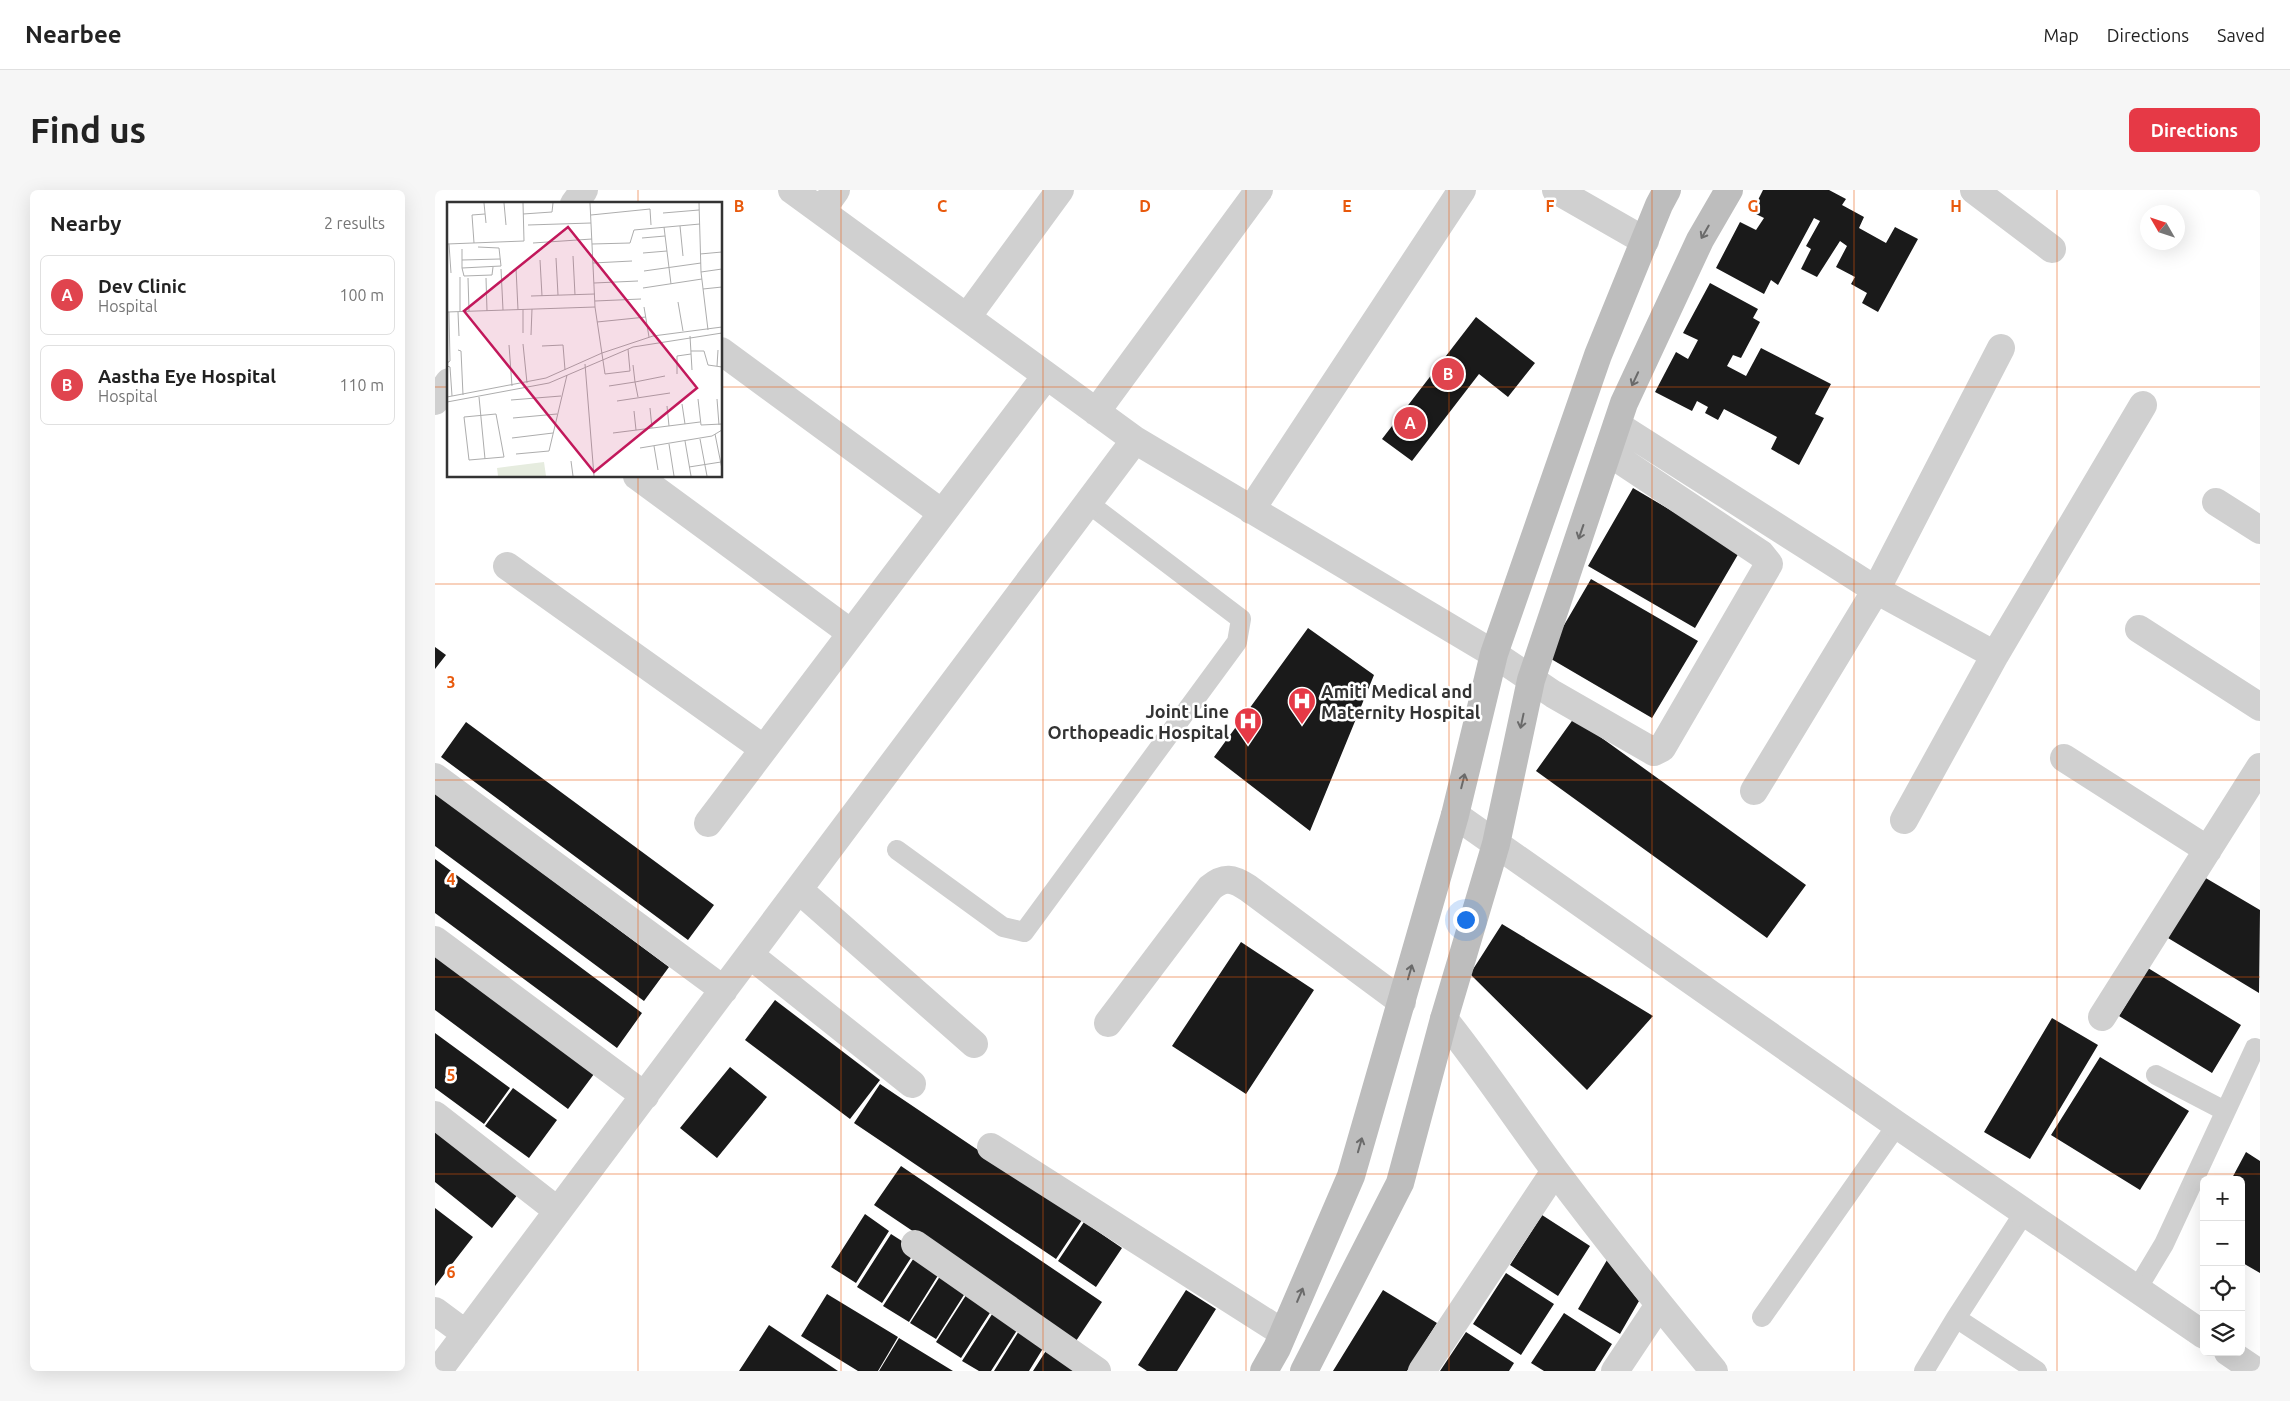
<!DOCTYPE html>
<meta charset="utf-8">
<style>
:root{--surface:#fff;--page:#f6f6f6;--text:#222;--muted:#767676;--line:#e0e0e0;--accent:#e63946}
body{margin:0;font-family:Ubuntu,sans-serif;background:var(--page);color:var(--text)}
.controls{position:absolute;right:15px;bottom:15px;display:grid;overflow:hidden;border-radius:8px;box-shadow:0 5px 20px #0002}
.controls button{width:45px;height:45px;display:grid;place-items:center;padding:0;border:0;border-bottom:1px solid var(--line);background:var(--surface);color:var(--text);font:25px sans-serif}
.compass{position:absolute;left:1705px;top:15px;width:45px;height:45px;border-radius:50%;background:var(--surface);box-shadow:0 5px 20px #0002;rotate:309deg}
.you{position:absolute;left:1030px;top:729px;width:18px;height:18px;margin:-12px;border:4px solid #fff;border-radius:50%;background:#1a73e8;box-shadow:0 0 0 8px #1a73e833}
.badge{display:grid;place-items:center;width:32px;height:32px;border-radius:50%;background:var(--accent);color:#fff;font-size:16px;font-weight:700}
.pin{position:absolute;translate:-50% -50%;border:2px solid #fff;box-shadow:0 1px 5px #0006}
.list{margin:0;padding:0;list-style:none}
h2{display:flex;justify-content:space-between;align-items:center;height:65px;margin:0;padding:0 20px;font-size:21px}
h2 small{font-size:16px;font-weight:400;color:var(--muted)}
.list li{display:grid;grid-template-columns:32px 1fr auto;gap:15px;align-items:center;box-sizing:border-box;height:80px;margin:0 10px 10px;padding:0 10px;border:1px solid var(--line);border-radius:8px}
.list b{display:block;font-size:19px;white-space:nowrap}
.list p{margin:0;font-size:16px;white-space:nowrap;color:var(--muted)}
.list em{font-size:16px;font-style:normal;color:var(--muted)}
.icon{flex:none;width:28px;height:28px;fill:none;stroke:currentColor;stroke-width:2;stroke-linecap:round;stroke-linejoin:round}
.map{position:relative;flex:none;width:1825px;height:1181px;overflow:hidden;border-radius:8px}
header{display:flex;align-items:center;gap:30px;box-sizing:border-box;height:70px;padding:0 25px;background:var(--surface);border-bottom:1px solid var(--line)}
header strong{font-size:24px}
nav{display:flex;gap:28px;margin-inline-start:auto;font-size:18px}
.intro{display:flex;align-items:center;justify-content:space-between;box-sizing:border-box;height:120px;padding:0 30px}
h1{margin:0;font-size:35px}
.button{padding:12px 22px;border-radius:8px;background:var(--accent);color:#fff;font-size:18px;font-weight:700}
main{display:flex;gap:30px;padding:0 30px}
aside{flex:1;background:var(--surface);border-radius:8px;box-shadow:0 5px 20px #0002}
.map>svg:first-child{display:block}
</style>
<header>
<strong>Nearbee</strong>
<nav><a>Map</a><a>Directions</a><a>Saved</a></nav>
</header>
<div class="intro"><h1>Find us</h1><a class="button">Directions</a></div>
<main>
<aside>
<h2>Nearby<small>2 results</small></h2>
<ul class="list">
<li><span class="badge" style="background:#e0444e">A</span><div><b>Dev Clinic</b><p>Hospital</p></div><em>100 m</em></li>
<li><span class="badge" style="background:#e0444e">B</span><div><b>Aastha Eye Hospital</b><p>Hospital</p></div><em>110 m</em></li>
</ul>
</aside>
<div class="map">
<svg width="1825" height="1181" viewBox="0 0 1825 1181">
<rect width="100%" height="100%" fill="#fff"/>
<path fill="#1a1a1a" d="M1328,0h66l17,9 -4,6 22,12 -5,11 27,15 9,-16 23,12 -40,73 -16,-9 5,-10 -16,-9 4,-7 -19,-10 11,-21 -7,-5 -23,36 -16,-8 10,-20 -5,-3 14,-25 -6,-3 -36,67 -7,-5 -7,14 -48,-26 24,-46 16,8 8,-12 -12,-6z
M1275,93l48,26 -5,9 7,4 -19,36 -8,-3 -6,11 19,10 15,-28 70,36 -16,30 9,4 -25,47 -28,-16 6,-12 -53,-28 -6,11 -13,-7 3,-6 -11,-6 -5,10 -37,-19 21,-40 12,7 10,-19 -15,-7z
M1041,127l59,46 -27,34 -29,-23 -67,87 -30,-22z
M1198,298l107,63 -45,77 -107,-62z
M1156,389l107,62 -46,77 -106,-62z
M873,438l66,47 -64,156 -96,-74z
M0,457l11,8 -11,14z
M1139,528l232,167 -39,53 -231,-167z
M31,532l248,183 -26,35 -247,-183z
M0,603l234,174 -25,34 -209,-155z
M0,669l207,154 -25,35 -182,-135z
M1769,687l56,33 -1,83 -91,-55z
M1067,734l151,92 -66,74 -117,-116z
M806,752l73,48 -68,104 -74,-48z
M0,766l159,118 -26,35 -133,-99z
M1713,778l93,57 -29,48 -93,-57z
M340,810l105,80 -30,39 -105,-79z
M1617,828l46,27 -68,114 -46,-27z
M0,843l75,55 -26,36 -49,-36z
M1665,867l89,54 -49,79 -89,-55z
M295,877l37,30 -50,61 -37,-30z
M445,894l202,136 -26,39 -202,-136z
M78,898l44,32 -28,38 -44,-32z
M0,938l83,66 -26,34 -57,-46z
M1811,962l14,9v112l-19,-11v-82h-10z
M466,976l201,136 -26,39 -202,-136z
M0,1018l38,29 -38,49z
M430,1024l24,17 -33,52 -25,-16z
M1107,1025l48,31 -32,50 -48,-31z
M649,1032l38,26 -26,39 -38,-26z
M456,1044l25,16 -34,53 -25,-16z
M482,1063l25,16 -33,53 -26,-16z
M1172,1070l32,41 -19,33 -42,-25z
M509,1080l25,17 -33,52 -26,-16z
M1071,1083l48,31 -33,51 -48,-31z
M535,1099l25,16 -34,53 -25,-16z
M751,1100l30,19 -39,62h-30l-9,-6z
M948,1100l54,33 -30,48h-74z
M392,1104l71,43 -20,34h-20l-57,-35z
M561,1118l25,16 -30,47h-12l-17,-10z
M1129,1123l48,31 -17,27h-51l-13,-8z
M334,1135l69,46h-99z
M587,1136l25,16 -18,29h-35z
M1031,1142l48,31 -5,8h-69z
M464,1148l54,33h-74z
M614,1156l39,25h-55z"/>
<g fill="none" stroke-linecap="round" stroke-linejoin="round">
<path stroke="#d0d0d0" stroke-width="20" d="M462,660l106,77 21,5 213,-290 4,-23 -153,-116
M1721,885l69,36
M1702,1099l27,-45 91,-196
M1327,1127l135,-192
M1521,1128l68,-105
M1489,1181l32,-53 81,53"/>
<path stroke="#d0d0d0" stroke-width="28" d="M357,0l343,250 359,214 59,40 101,58 8,-4 107,-184 -8,-10 -153,-102
M1121,0l89,51
M1539,0l78,59
M139,14l10,-14
M386,21l15,-21
M532,127l93,-127
M286,161l221,162
M0,211l14,-19
M661,222l163,-222
M1182,235l259,165 125,-242
M202,286l214,157
M1781,312l44,28
M816,320l211,-320
M72,376l257,183
M1704,439l121,78
M1629,568l144,92
M0,587l289,213
M1319,601l122,-201 119,65
M1020,625l442,310 307,210
M1469,630l91,-165 148,-250
M273,633l338,-447
M364,700l175,154
M0,750l210,156
M315,765l162,129
M1667,827l158,-250
M1009,829c40,50 74,102 112,153 51,68 104,134 158,199
M673,833l102,-135c14,-12 23,-10 38,0l154,114
M0,925l123,96
M556,957l292,186
M480,1054l182,127
M0,1121l31,23
M1793,1162l28,19
M3,1181l697,-931
M987,1181l133,-200
M1180,1181l44,-66"/>
<path stroke="#bdbdbd" stroke-width="28" d="M829,1181l13,-23 74,-172 104,-361 39,-161 104,-299 61,-150 8,-15
M869,1181l96,-188 44,-164 52,-175 35,-164 93,-277 76,-163 29,-50"/>
</g>
<defs><path id="oneway-shaft" d="M-6 0H5M1.5-3L5.5 0L1.5 3" fill="none" stroke-width="1.6" stroke-linecap="round" stroke-linejoin="round" transform="scale(1.25)"/></defs>
<g stroke="#6a6a6a">
<use href="#oneway-shaft" transform="translate(1270 42) rotate(120)"/>
<use href="#oneway-shaft" transform="translate(1200 189) rotate(115)"/>
<use href="#oneway-shaft" transform="translate(1146 342) rotate(109)"/>
<use href="#oneway-shaft" transform="translate(1087 531) rotate(102)"/>
<use href="#oneway-shaft" transform="translate(1028 591) rotate(-76)"/>
<use href="#oneway-shaft" transform="translate(975 782) rotate(-74)"/>
<use href="#oneway-shaft" transform="translate(925 955) rotate(-74)"/>
<use href="#oneway-shaft" transform="translate(865 1105) rotate(-67)"/>
</g>
<path fill="none" stroke="#e8590c" stroke-width="1" stroke-opacity="0.55" d="M203,0v14M406,0v1181M608,0v1181M811,0v1181M1014,0v1181M1217,0v1181M1419,0v1181M1622,0v1181M0,197h14M286,197h1539M203,286v895M0,394h1825M0,590h1825M0,787h1825M0,984h1825"/>
<defs>
<g id="hospital-pin" transform="scale(1.4375)"><path d="M0 17L-7.5 6A9.5 9.5 0 1 1 7.5 6Z" fill="#e63946" stroke="#fff"/><path d="M-5-5h3v3.5h4V-5h3V5h-3V1.5h-4V5h-3Z" fill="#fff"/></g>
</defs>
<g fill-rule="evenodd">
<use href="#hospital-pin" x="867" y="511"/>
<use href="#hospital-pin" x="813" y="531"/>
</g>
<g text-anchor="middle" dominant-baseline="central" stroke-width="5" stroke-linejoin="round" paint-order="stroke">
<g font-size="18" font-weight="bold" fill="#333" stroke="#fff" text-anchor="start">
<text x="886" y="501">Amiti Medical and<tspan x="886" dy="21">Maternity Hospital</tspan></text>
<text x="794" y="521" text-anchor="end">Joint Line<tspan x="794" dy="21">Orthopeadic Hospital</tspan></text>
</g>
</g>
<g transform="translate(12 12)">
<rect width="275" height="275" fill="#fff"/>
<path d="M97,260l2,14h-48l-1,-8z" fill="#e6ecdf"/>
<path fill="none" stroke="#adadad" stroke-width="1" d="M37,1l2,20M57,1l2,22M143,1l5,104 10,67 25,-3 -2,-22M252,1l2,69 7,58M216,11l36,-3M76,12l29,-2 1,-9M144,13l59,-6 1,16M81,23l63,-2M233,24l3,30M217,25l7,57M195,36l23,-2M27,41l-2,-28 13,-1M86,41l59,-4M0,42l77,-3 -1,-38M2,42l2,29M145,42l38,-1 4,-13 66,-6M15,47v19l39,-2 -2,-18 -21,-1M196,51l24,-2M253,52l22,-2M126,54l2,39M109,56l2,37M15,58l38,-1M93,58l2,36M146,61l39,-2M15,66l2,8 28,-1 1,-8M69,66l2,42M54,67l2,41M197,69l57,-8M254,70l21,-3M13,75v35M21,76l1,33M39,76l1,33M147,81l44,-2M196,86l59,-9M256,87l19,-2M84,94l64,-2M148,99l46,-2M231,100l5,29M197,105l5,30M76,107v24M0,110l148,-5M11,110l1,24M150,120l49,-5M84,133l1,-26M243,134l2,34M76,142l4,39M62,143l3,41M95,144l21,-1 2,25M11,148l3,1 2,44M244,149h13l4,14 14,2M0,161l3,-2 -1,-49M138,162l9,112M186,163l2,17 30,-6M0,164l3,1 2,29M270,164l1,-16M230,172v-18l14,-2M162,184l26,-4 3,15M0,195l99,-19 56,-25 51,-17 69,-9M32,195l6,62M251,197l3,26 21,-1M270,197l2,26M64,198l50,-4M170,199l53,-8M0,200l102,-19 84,-36 89,-14M235,202l3,20M220,204l2,20M203,206l2,20M187,209l2,19M49,212l8,43 -35,3 -5,-43zM66,216l44,-4M166,231l87,-11M268,232l7,35M65,236l41,-5M253,237l7,37M238,239l6,35M222,242l5,32M207,244l4,24M193,246l72,-12 10,-6M69,252l33,-3 18,-76M124,259l2,15M242,265l32,-5"/>
<path fill="#c2185b" fill-opacity="0.15" stroke="#c2185b" stroke-width="2.5" d="M121,25l129,161 -103,84 -130,-161z"/>
<rect width="275" height="275" fill="none" stroke="#333" stroke-width="2.5"/>
</g>
<g font-size="16" text-anchor="middle" font-weight="bold" fill="#e8590c" stroke="#fff" stroke-width="5" stroke-linejoin="round" paint-order="stroke">
<text x="304" y="22">B</text>
<text x="507" y="22">C</text>
<text x="710" y="22">D</text>
<text x="912" y="22">E</text>
<text x="1115" y="22">F</text>
<text x="1318" y="22">G</text>
<text x="1521" y="22">H</text>
<text x="16" y="498">3</text>
<text x="16" y="695">4</text>
<text x="16" y="891">5</text>
<text x="16" y="1088">6</text>
</g>
</svg>
<div class="controls">
<button>+</button>
<button>−</button>
<button><svg class="icon" aria-label="locate" viewBox="0 0 24 24"><circle cx="12" cy="12" r="6"/><path d="M12 2v4M12 18v4M2 12h4M18 12h4"/></svg></button>
<button><svg class="icon" aria-label="layers" viewBox="0 0 24 24"><path d="M12 4l9 5-9 5-9-5zM3 14l9 5 9-5"/></svg></button>
</div>
<svg class="compass" viewBox="-18 -18 36 36"><path d="M0-13l5 13h-10z" fill="#e53935"/><path d="M0 13l5-13h-10z" fill="#767676"/></svg>
<div class="you"></div>
<div class="pin badge" style="left:975px;top:233px;background:#e0444e">A</div>
<div class="pin badge" style="left:1013px;top:184px;background:#e0444e">B</div>
</div>
</main>
